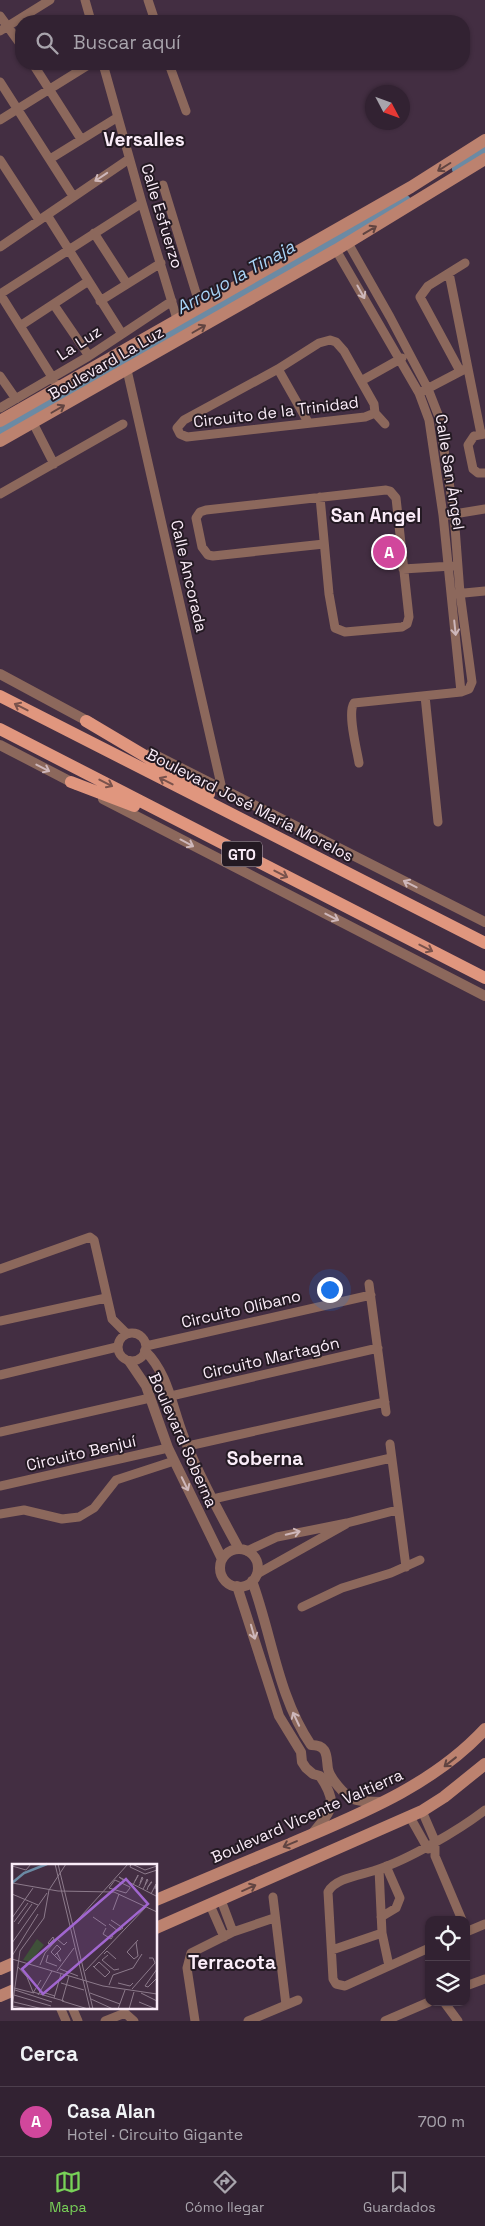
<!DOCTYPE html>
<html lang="es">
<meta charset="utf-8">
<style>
:root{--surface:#322232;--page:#3a2a3a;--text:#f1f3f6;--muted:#a8a4ac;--line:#4d3f4d;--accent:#78d258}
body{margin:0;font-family:"Space Grotesk",sans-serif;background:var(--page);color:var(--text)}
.controls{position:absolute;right:15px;bottom:15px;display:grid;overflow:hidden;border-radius:10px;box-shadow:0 1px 4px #0004}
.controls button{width:45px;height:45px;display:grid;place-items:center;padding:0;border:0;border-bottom:1px solid var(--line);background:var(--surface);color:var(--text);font:25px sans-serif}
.compass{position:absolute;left:365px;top:85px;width:45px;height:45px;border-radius:50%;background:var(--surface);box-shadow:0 1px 4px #0004;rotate:131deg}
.you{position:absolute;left:329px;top:1289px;width:18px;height:18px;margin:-12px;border:4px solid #fff;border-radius:50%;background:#1a73e8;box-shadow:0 0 0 8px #1a73e833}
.badge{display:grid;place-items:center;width:32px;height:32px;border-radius:50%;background:var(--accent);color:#fff;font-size:16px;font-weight:700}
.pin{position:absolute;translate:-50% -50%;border:2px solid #fff;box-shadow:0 1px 5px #0006}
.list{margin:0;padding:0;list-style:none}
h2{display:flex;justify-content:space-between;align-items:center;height:65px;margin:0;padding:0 20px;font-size:21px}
h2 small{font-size:16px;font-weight:400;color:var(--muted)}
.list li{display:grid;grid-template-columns:32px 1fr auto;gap:15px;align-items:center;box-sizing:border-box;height:70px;padding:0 20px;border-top:1px solid var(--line)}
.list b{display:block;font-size:19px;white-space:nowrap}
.list p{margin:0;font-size:16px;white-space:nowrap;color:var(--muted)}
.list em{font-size:16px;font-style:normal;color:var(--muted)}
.icon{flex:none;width:28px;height:28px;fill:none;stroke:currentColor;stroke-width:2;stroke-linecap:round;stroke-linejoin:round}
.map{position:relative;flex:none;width:485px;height:2021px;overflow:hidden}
.search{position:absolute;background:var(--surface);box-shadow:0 1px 4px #0004;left:15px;right:15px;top:15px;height:55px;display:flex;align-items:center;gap:12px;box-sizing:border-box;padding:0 18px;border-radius:20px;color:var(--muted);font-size:19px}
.sheet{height:135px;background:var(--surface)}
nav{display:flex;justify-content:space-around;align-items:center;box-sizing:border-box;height:70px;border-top:1px solid var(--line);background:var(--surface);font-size:14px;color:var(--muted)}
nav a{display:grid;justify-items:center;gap:2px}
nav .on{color:var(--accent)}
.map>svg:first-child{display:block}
</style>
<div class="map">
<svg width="485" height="2021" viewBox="0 0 485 2021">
<rect width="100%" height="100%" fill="#432e42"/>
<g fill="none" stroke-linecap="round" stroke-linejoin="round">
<path stroke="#6b8aa4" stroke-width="12" d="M458,169l27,-18
M0,430l405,-229"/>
<path stroke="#8c685c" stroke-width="9" d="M85,0l6,21
M148,0l7,21
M0,16l21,29
M0,31l50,-31
M33,64l48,75
M103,64l39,139 35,116
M169,64l17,47
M0,82l73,114
M0,120l90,-56
M50,159l68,-42
M0,160l39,60
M163,185l37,121
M47,215l75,119
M94,233l33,51
M348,243l42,74 38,72 11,28 15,97 6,79 12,89 -3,7 -8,3 -107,11c-7,10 3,47 5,60
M0,247l129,-88
M336,250l83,143 10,27 14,95 18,177
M449,273l32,161
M100,301l61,-38
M54,305l35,51
M20,326l67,-44
M278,369l30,53
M127,370l95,419
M460,371l-40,-74 8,-11 37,-23
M0,376l16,23
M361,381l41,-23
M59,388l-59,-94 142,-91
M423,391l42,-22
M0,408l89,-52 83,-55
M375,413l-10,4 -178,20 -7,-3 -3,-6 7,-8 94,-51 41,-26 11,-3 6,2 8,9 30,53 1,9 10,11
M33,423l21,41
M485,434l-11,2 -6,9 5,24 5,4h7
M0,494l123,-70
M320,497l9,97 6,34 10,4 57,-5 5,-3 2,-7 -13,-119 -6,-7 -4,-1 -180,20 -6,2 -4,6 6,29 6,8 5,1 111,-12
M448,515l37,-6
M403,569l49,-3
M454,594l31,-3
M425,696l13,126
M0,1269l90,-32 4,3 18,79 14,14
M369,1284l17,128
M0,1321l106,-23
M118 1347a14 14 0 1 1 28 0a14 14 0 1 1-28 0Z
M146,1346l225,-51
M0,1375l117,-28
M171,1396l207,-48
M0,1432l150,-34
M390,1444l16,123
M188,1446l197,-44
M0,1486l168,-38
M213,1499l178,-41
M0,1514l24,-4 38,9 17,-2 15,-9 22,-28 58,-19
M247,1551l30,-14 70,-14 50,-13
M257,1574l89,-50
M302,1607l40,-19 49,-15 29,-13
M422,1811l13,30v15l27,64
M410,1817l18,32
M379,1869l3,64 7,33
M273,1897l13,108
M221,1900l12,32
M210,1905l14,32
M381,1917l15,-9 4,-10 -14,-32
M466,1932l19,-8
M429,1948l-84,38 -9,-2 -3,-5 -5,-87c7,-14 34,-17 48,-22 32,-10 83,-40 109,-60
M332,1950l50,-17
M466,1986l19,-7
M444,2002l14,19
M60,2007l6,14
M72,2007l6,14
M105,2021l20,-8 9,8
M195,2021l-8,-53 4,-15 42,-21 41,-14
M248,2021l50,-21
M385,2021l44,-19"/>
<path stroke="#8c685c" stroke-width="10" d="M0,674l91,49
M0,745l77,40
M151,753l334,169
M103,799l382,197
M145,1351c23,22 27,56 38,84 15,39 36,77 56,114
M129,1361l17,25 22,62 54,111
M220 1568a19 19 0 1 1 38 0a19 19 0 1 1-38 0Z
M252,1581c20,54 26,116 59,164 18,0 15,12 17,24 2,9 16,26 25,30 9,4 21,2 31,3
M237,1586l42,130 22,36 1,10 4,6 7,6 7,2c19,28 12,34 -8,58"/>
<path stroke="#bc826f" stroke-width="12" d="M0,421l411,-234 74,-47
M0,441l336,-191 149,-91
M156,1900c45,-19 89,-38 134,-56 70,-30 142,-58 195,-115
M156,1928l266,-117 22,-14 41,-33
M0,1969l14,-6
M0,1996l14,-6"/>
<path stroke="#e0967e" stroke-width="12" d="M0,696l485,247
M86,721l123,73
M0,729l485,249
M71,782l63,24"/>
</g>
<defs><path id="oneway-shaft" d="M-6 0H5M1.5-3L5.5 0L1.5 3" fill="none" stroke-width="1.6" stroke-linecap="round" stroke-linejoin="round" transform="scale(1.25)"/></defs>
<g stroke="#614441">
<use href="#oneway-shaft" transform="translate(444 167) rotate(148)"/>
<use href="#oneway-shaft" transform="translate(370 230) rotate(-31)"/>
<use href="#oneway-shaft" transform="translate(199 329) rotate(-30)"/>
<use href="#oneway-shaft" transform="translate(58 409) rotate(-30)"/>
<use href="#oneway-shaft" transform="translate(450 1762) rotate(142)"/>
<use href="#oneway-shaft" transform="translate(290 1844) rotate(157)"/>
<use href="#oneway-shaft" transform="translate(249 1888) rotate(-24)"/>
</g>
<g stroke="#ceb7ba">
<use href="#oneway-shaft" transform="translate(101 177) rotate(146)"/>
<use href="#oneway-shaft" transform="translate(361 292) rotate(61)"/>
<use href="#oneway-shaft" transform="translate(455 628) rotate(84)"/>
<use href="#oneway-shaft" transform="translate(43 768) rotate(27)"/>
<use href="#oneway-shaft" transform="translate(187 843) rotate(28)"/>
<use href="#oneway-shaft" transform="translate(410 884) rotate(-153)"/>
<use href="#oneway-shaft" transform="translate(332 917) rotate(27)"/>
<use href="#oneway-shaft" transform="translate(185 1484) rotate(64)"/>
<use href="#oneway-shaft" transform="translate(293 1533) rotate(-14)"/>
<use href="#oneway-shaft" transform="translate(253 1632) rotate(74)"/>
<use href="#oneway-shaft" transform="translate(296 1719) rotate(-115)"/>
</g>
<g stroke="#79524c">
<use href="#oneway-shaft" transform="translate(21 707) rotate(-153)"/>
<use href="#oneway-shaft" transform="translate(166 781) rotate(-153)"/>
<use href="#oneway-shaft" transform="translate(106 783) rotate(27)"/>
<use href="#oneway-shaft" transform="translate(281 874) rotate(27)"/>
<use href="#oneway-shaft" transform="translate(426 948) rotate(27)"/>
</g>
<g text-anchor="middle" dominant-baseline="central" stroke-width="4" stroke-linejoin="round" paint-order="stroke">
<rect fill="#241a23" stroke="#baadb8" stroke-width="1" x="222" y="841.5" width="40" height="25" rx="4"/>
<g font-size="15" font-weight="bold" fill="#faecf8">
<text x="242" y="854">GTO</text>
</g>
<g font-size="16" fill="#faecf8" stroke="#241a23">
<text transform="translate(162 216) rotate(73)">Calle Esfuerzo</text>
<text transform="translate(79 343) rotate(-33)">La Luz</text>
<text transform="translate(106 363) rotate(-30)">Boulevard La Luz</text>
<text transform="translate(276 412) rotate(-7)">Circuito de la Trinidad</text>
<text transform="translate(450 472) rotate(81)">Calle San Ángel</text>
<text transform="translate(189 576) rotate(77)">Calle Ancorada</text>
<text transform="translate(250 805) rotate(27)">Boulevard José María Morelos</text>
<text transform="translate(241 1309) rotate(-13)">Circuito Olíbano</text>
<text transform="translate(271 1358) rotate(-13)">Circuito Martagón</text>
<text transform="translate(183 1440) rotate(66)">Boulevard Soberna</text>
<text transform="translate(81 1453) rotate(-13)">Circuito Benjuí</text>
<text transform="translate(307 1816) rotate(-24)">Boulevard Vicente Valtierra</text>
</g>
<g font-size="18" font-style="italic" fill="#a8d3f6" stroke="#241a23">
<text transform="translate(235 277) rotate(-29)">Arroyo la Tinaja</text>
</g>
<g font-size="19" font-weight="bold" fill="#faecf8" stroke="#241a23">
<text x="144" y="139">Versalles</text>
<text x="376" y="515">San Angel</text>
<text x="265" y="1458">Soberna</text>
<text x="232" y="1962">Terracota</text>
</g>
</g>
<g transform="translate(12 1864)">
<rect width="145" height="145" fill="#432e42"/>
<path d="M25,75l7,6 -14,17 -7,-2z" fill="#3f5139"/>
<path fill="none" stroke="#6b8aa4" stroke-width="2.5" d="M0,19l12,-10 23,-9"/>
<path fill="none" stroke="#8c7a8b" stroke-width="1" d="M43,0l35,145M46,0l35,145M119,0l-1,3 15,7 12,-4M120,0l13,6 12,-4M0,2l14,4 5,-6M103,16l15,7v1l-4,5 -17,-5zM111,16l-4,-3 37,19M0,19l46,8 56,1 43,20M121,21l2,-4 3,-5v-1l-3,6M127,22l4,-8 -1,-1 -2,6M131,25l5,-9 -1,-1 -2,6M135,26l1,-3 3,-5h1l-4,5M0,30l26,11M139,30l5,-10 -1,5M101,46l6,-16M81,53l13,9M0,54l21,-30M2,58l14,-19M6,60l14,-20M97,60l9,7 5,-3 -12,-8M61,61l55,-61M94,64l-3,6 8,5 2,-3M41,73l1,2 -5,5 -1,-1zM124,78l2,14 -4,3 -7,-7 11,-12M0,79l35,-50M92,90l3,-3 9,8M36,91l-2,7 11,4M43,91l6,-6 -4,-4 -6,7 9,9h1l-4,-8M96,91l-6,5 12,10 5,-1M0,92l26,-42M0,95l91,27 54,8M28,101l5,-12 12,-14 7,6 3,-3M81,102l12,11 5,-5 -11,-10 -5,5M6,103l9,10 6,15 31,9M48,105l18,7M145,105l-12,17 3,1 9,-9M45,107l17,-23M73,107l61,-64M57,112l-7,25 26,8M49,119l23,7M106,119l12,3 3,-3M97,121l4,-10 20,-7 9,-14M2,124l20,5M120,125l23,-26 -2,-5h-4M3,126l37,12M27,127l16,5M21,129l8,-13M78,129l30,11M129,129l16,8M2,131l37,11M26,131l14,-24M42,134l7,-24M79,135l22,10M2,138l29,7M127,138l17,7M0,142l17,3M0,144l8,-57 24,-33 5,-28 17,-26M106,145l7,-19M117,145l5,-17"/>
<path fill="#a166d0" fill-opacity="0.15" stroke="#a166d0" stroke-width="2.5" d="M114,15l22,25 -105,90 -21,-25z"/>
<rect width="145" height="145" fill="none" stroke="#faecf8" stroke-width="2.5"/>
</g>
</svg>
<div class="controls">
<button><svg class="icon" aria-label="locate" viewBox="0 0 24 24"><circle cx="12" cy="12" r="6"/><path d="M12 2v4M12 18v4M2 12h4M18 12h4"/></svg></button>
<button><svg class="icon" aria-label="layers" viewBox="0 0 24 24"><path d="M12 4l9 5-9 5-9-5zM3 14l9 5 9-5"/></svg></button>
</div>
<svg class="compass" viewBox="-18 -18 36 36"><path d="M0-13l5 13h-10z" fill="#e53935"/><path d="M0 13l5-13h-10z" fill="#a8a4ac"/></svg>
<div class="you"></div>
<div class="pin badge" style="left:389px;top:552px;background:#d1479c">A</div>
<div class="search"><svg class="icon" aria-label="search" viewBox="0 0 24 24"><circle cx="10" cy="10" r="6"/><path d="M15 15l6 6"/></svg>Buscar aquí</div>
</div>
<section class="sheet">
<h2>Cerca<small></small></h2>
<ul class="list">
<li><span class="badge" style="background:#d1479c">A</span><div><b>Casa Alan</b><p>Hotel · Circuito Gigante</p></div><em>700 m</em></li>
</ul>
</section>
<nav>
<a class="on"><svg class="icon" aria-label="map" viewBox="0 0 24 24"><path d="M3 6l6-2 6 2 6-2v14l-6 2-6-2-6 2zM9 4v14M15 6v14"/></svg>Mapa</a>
<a><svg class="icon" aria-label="directions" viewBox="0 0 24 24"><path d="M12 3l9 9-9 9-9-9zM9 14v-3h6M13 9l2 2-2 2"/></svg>Cómo llegar</a>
<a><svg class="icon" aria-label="saved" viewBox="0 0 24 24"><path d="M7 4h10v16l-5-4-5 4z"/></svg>Guardados</a>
</nav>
